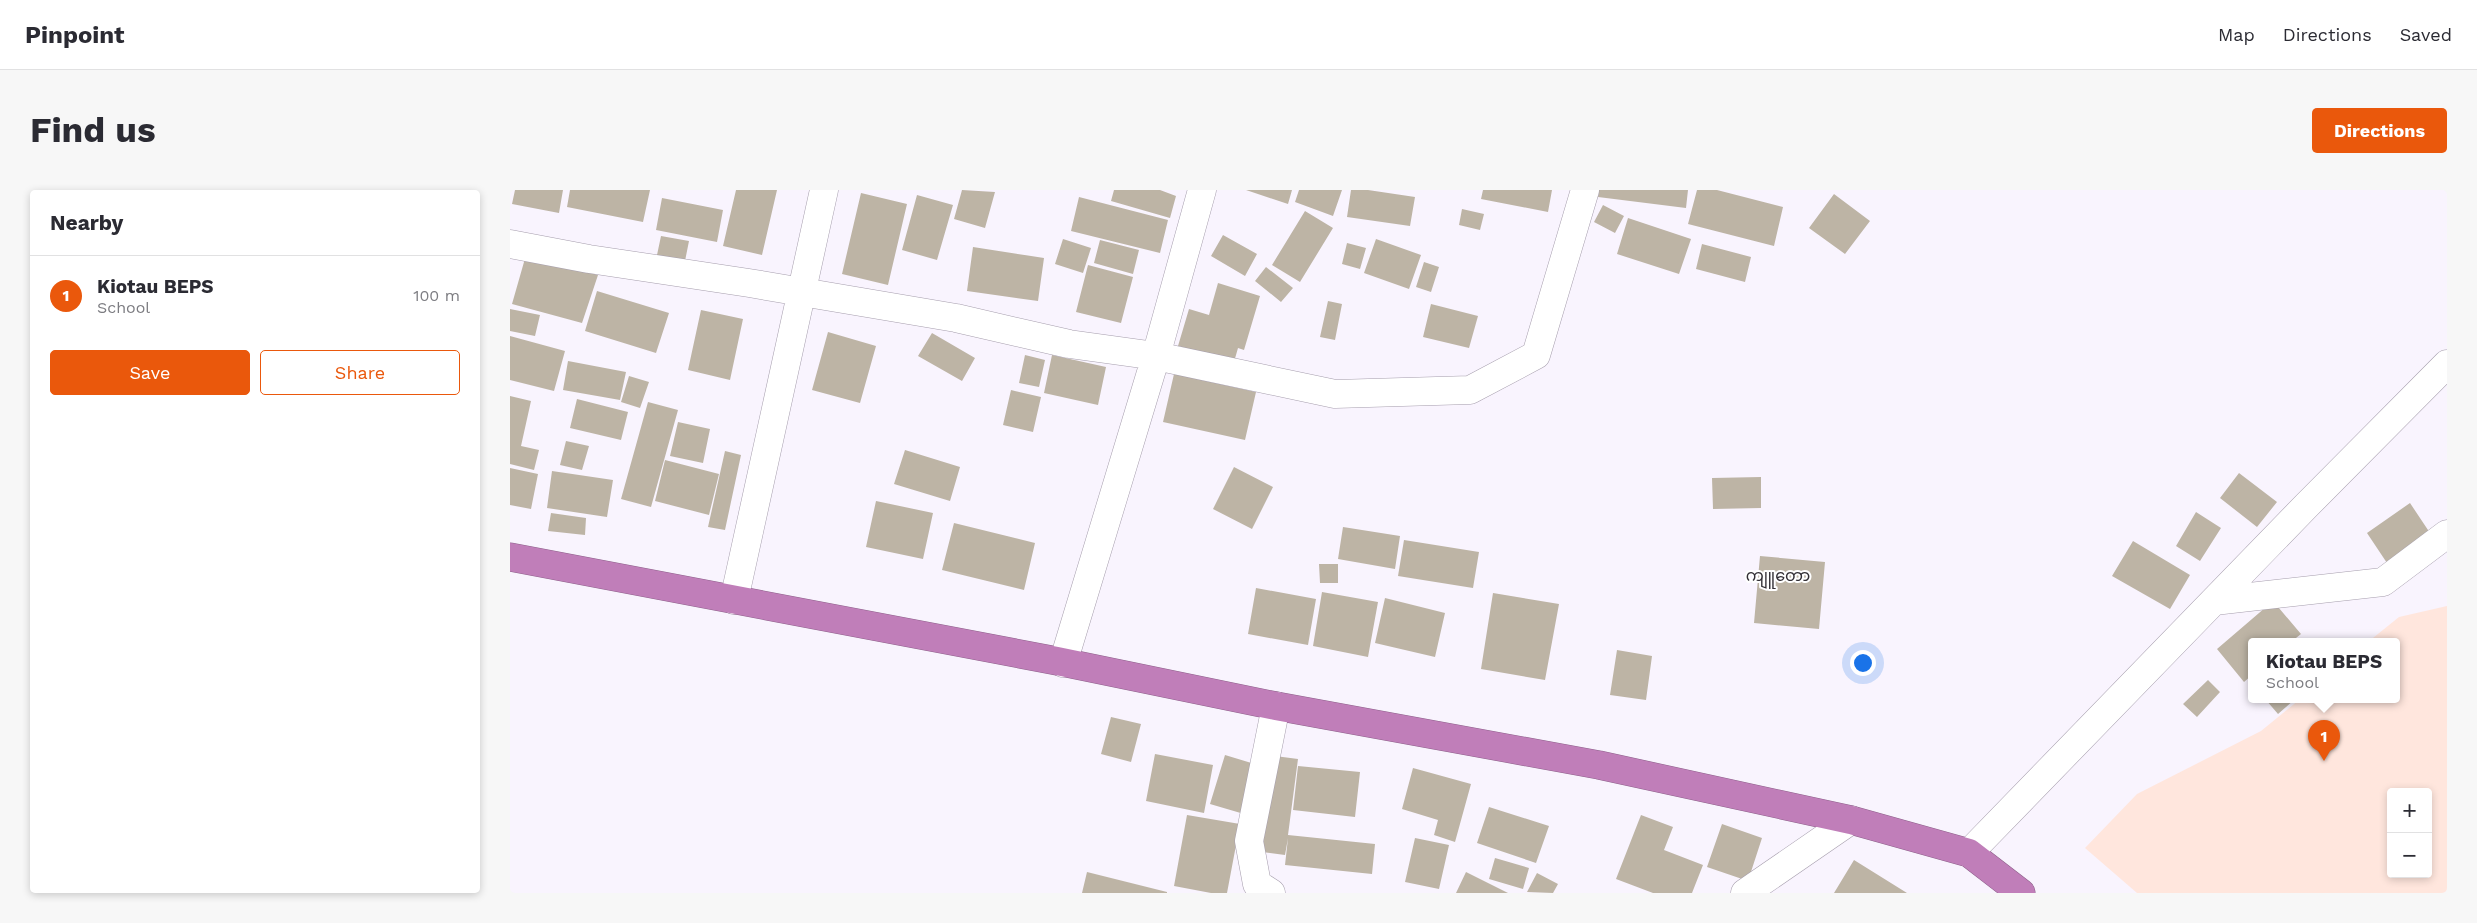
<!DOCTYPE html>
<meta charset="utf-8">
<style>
:root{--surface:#fff;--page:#f7f7f7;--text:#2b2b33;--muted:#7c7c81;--line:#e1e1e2;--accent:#ea580c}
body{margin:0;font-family:"Work Sans","Noto Sans Myanmar",sans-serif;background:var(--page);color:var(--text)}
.controls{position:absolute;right:15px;bottom:15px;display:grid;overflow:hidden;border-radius:5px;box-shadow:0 2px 8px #0003}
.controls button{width:45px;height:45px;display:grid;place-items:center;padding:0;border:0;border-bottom:1px solid var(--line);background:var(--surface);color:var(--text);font:25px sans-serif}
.you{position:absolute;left:1352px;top:472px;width:18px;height:18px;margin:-12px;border:4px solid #fff;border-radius:50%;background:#1a73e8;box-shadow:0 0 0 8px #1a73e833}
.badge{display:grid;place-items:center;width:32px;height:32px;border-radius:50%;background:var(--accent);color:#fff;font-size:16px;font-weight:700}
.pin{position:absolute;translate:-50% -41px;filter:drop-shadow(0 1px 2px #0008)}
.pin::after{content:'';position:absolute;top:26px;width:18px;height:15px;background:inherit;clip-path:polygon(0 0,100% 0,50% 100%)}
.popup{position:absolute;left:1738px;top:448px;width:152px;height:65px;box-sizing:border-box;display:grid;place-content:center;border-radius:5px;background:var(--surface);filter:drop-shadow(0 1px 4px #0005);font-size:16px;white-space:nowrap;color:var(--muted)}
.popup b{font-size:19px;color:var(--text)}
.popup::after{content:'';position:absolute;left:50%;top:100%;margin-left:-10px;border:10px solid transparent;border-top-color:var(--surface)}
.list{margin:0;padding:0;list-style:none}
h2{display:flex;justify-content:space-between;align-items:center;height:65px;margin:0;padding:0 20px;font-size:21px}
h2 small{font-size:16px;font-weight:400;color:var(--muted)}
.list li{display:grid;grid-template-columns:32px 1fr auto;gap:15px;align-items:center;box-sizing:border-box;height:80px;padding:0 20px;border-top:1px solid var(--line)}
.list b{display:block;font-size:19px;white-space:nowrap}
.list p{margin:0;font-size:16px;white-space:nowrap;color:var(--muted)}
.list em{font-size:16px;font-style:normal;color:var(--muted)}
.actions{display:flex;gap:10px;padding:15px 20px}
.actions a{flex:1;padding:11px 0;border:1px solid var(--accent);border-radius:5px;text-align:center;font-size:18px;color:var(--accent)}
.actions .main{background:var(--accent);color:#fff}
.map{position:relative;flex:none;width:1937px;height:703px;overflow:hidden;border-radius:5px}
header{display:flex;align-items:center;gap:30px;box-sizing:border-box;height:70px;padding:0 25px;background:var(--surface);border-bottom:1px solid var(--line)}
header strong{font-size:24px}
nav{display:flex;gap:28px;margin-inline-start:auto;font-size:18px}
.intro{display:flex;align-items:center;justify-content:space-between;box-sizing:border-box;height:120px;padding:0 30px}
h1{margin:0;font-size:35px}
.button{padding:12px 22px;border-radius:5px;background:var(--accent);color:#fff;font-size:18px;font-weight:700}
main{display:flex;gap:30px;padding:0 30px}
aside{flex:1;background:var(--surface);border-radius:5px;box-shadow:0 2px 8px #0003}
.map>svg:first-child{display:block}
</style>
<header>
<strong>Pinpoint</strong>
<nav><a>Map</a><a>Directions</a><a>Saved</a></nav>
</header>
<div class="intro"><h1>Find us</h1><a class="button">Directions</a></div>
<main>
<aside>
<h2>Nearby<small></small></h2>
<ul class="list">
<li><span class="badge">1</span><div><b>Kiotau BEPS</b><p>School</p></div><em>100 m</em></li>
</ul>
<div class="actions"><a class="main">Save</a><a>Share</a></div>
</aside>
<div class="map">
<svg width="1937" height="703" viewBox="0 0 1937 703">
<rect width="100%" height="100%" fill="#f9f4fe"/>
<path fill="#ffe6dd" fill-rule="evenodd" d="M1937,416v287h-310l-52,-45 52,-54 124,-63 38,-31h97v-58h-28l31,-25zM1881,602h37v82h-37z"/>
<path fill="#bdb4a5" d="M5,0h48l-4,23 -47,-9z
M60,0h80l-7,32 -76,-15z
M226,0h41l-15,65 -39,-9z
M452,0l33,2 -10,36 -31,-9z
M604,0h46l16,6 -6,22 -59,-17z
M736,0h46l-4,14z
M789,0h43l-9,26 -38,-14z
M841,0h17l47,7 -5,29 -63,-9z
M973,0h69l-4,22 -67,-13z
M1089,0h89l-2,18 -88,-11z
M1187,0h20l66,17 -9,39 -86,-22z
M351,3l46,11 -19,81 -46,-11z
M1324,4l36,27 -25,33 -36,-26z
M407,5l36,10 -16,55 -35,-10z
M569,7l89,23 -8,33 -89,-22z
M152,8l61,12 -6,32 -61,-12z
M1093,15l21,11 -9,17 -21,-11z
M952,19l22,5 -4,16 -21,-5z
M795,21l28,17 -33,54 -28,-17z
M1118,28l63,21 -12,35 -62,-20z
M713,45l34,19 -12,22 -34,-20z
M151,46l28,5 -4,20 -28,-6z
M553,49l28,9 -8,25 -28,-9z
M866,49l45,16 -12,34 -45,-16z
M590,50l39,10 -6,24 -39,-11z
M837,53l19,5 -6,21 -18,-5z
M1192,54l49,13 -6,25 -49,-13z
M463,57l71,11 -6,43 -71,-10z
M16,65l72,20 -16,48 -70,-19z
M914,72l15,5 -8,25 -15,-5z
M578,75l45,12 -12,46 -45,-11z
M756,77l27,21 -12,14 -26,-21z
M708,93l42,13 -16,54 -6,-2 -4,14 -56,-16 11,-37 20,6z
M87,101l72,22 -13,40 -71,-22z
M818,111l14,3 -7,36 -15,-3z
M921,114l47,12 -9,32 -46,-11z
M0,119l30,6 -5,21 -25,-5z
M191,120l42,9 -13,61 -42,-10z
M318,142l48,14 -16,57 -48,-13z
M422,143l43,25 -13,23 -44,-25z
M0,146l55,15 -11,40 -44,-11z
M515,165l20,5 -6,27 -20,-4z
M542,165l54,12 -8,38 -54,-12z
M58,171l58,11 -6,28 -57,-10z
M664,184l82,18 -11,48 -82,-18z
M119,186l20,6 -9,26 -19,-6z
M501,200l30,7 -8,35 -30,-7z
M0,206l21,5 -10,45 18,4 -5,20 -24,-6z
M67,209l51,13 -7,28 -51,-12z
M138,212l30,8 -27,97 -30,-8z
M168,232l32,7 -7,34 -33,-7z
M56,251l23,5 -7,24 -22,-5z
M395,260l55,17 -10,34 -56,-17z
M215,261l16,4 -16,75 -17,-3z
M155,270l54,14 -10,41 -54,-14z
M724,277l39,20 -21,42 -39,-20z
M0,278l28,6 -7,35 -21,-4z
M42,281l61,9 -6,37 -60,-9z
M1729,283l38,29 -20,25 -37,-29z
M1251,287v31l-48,1 -1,-31z
M366,311l57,12 -10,46 -57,-12z
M1900,313l20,30 -43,30 -20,-30z
M1686,322l25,16 -21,33 -24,-15z
M41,323l35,5 -1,17 -37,-4z
M444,333l81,20 -11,47 -82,-20z
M833,337l57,9 -5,33 -57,-10z
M894,350l75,12 -6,36 -75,-12z
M1623,351l57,34 -20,34 -58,-33z
M1250,366l65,6 -6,67 -65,-6z
M809,374h19v19h-18z
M746,398l60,11 -8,46 -60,-11z
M812,402l56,10 -10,55 -55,-11z
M983,403l66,11 -14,76 -64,-11z
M875,408l60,15 -10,44 -60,-14z
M1763,411l28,33 -10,8h-39v33l-8,7 -27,-33z
M1107,460l35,6 -6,44 -36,-5z
M1698,490l12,12 -23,25 -14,-13z
M1756,510h28l-16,14z
M601,527l30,7 -10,38 -30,-8z
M645,564l58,11 -9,48 -58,-12z
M715,565l33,10 -14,49 -34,-10z
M765,566l23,3 -10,76 87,9 -3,30 -87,-9 3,-27 -3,17 -23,-3z
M788,576l62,6 -5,45 -62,-7z
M903,578l58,16 -16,58 -21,-7 4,-15 -36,-11z
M979,617l60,19 -13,37 -59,-20z
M677,625l53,9 -13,69h-16l-37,-7z
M1131,625l32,12 -9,23 39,15 -11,28h-39l-37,-14z
M1212,634l40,14 -14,43 -41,-14z
M905,648l34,7 -10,44 -34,-7z
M985,668l34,10 -6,21 -34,-10z
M1344,670l53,33h-73z
M577,682l80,20v1h-85z
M956,682l42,21h-52z
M1027,683l21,11 -5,9 -26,-1z"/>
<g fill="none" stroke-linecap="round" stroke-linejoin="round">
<g stroke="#a69ead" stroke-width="29">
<path id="street" d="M0,54l79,15 160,24 207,35 113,26 87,12 179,38 135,-4 66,-35 49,-165
M224,410l90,-410
M1704,411l169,-19 64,-48
M553,473l93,-307 46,-166
M1459,663l338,-348 140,-141
M761,703l-14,-9 -8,-43 27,-135
M1235,703l106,-73"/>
</g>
<g stroke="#8e628b" stroke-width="29">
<path id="highway" d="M0,367l547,104 219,45 323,59 252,55 118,33 52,40"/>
</g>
<use href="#street" stroke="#fff" stroke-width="28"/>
<use href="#highway" stroke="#c07eb9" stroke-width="28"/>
</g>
<g text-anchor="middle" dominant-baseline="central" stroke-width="4" stroke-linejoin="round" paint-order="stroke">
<g font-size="16" fill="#322f35" stroke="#fff">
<text x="1268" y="385">ကျူတော</text>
</g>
</g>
</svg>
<div class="controls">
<button>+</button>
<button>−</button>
</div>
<div class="you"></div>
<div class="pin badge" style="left:1814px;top:571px">1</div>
<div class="popup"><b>Kiotau BEPS</b>School</div>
</div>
</main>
